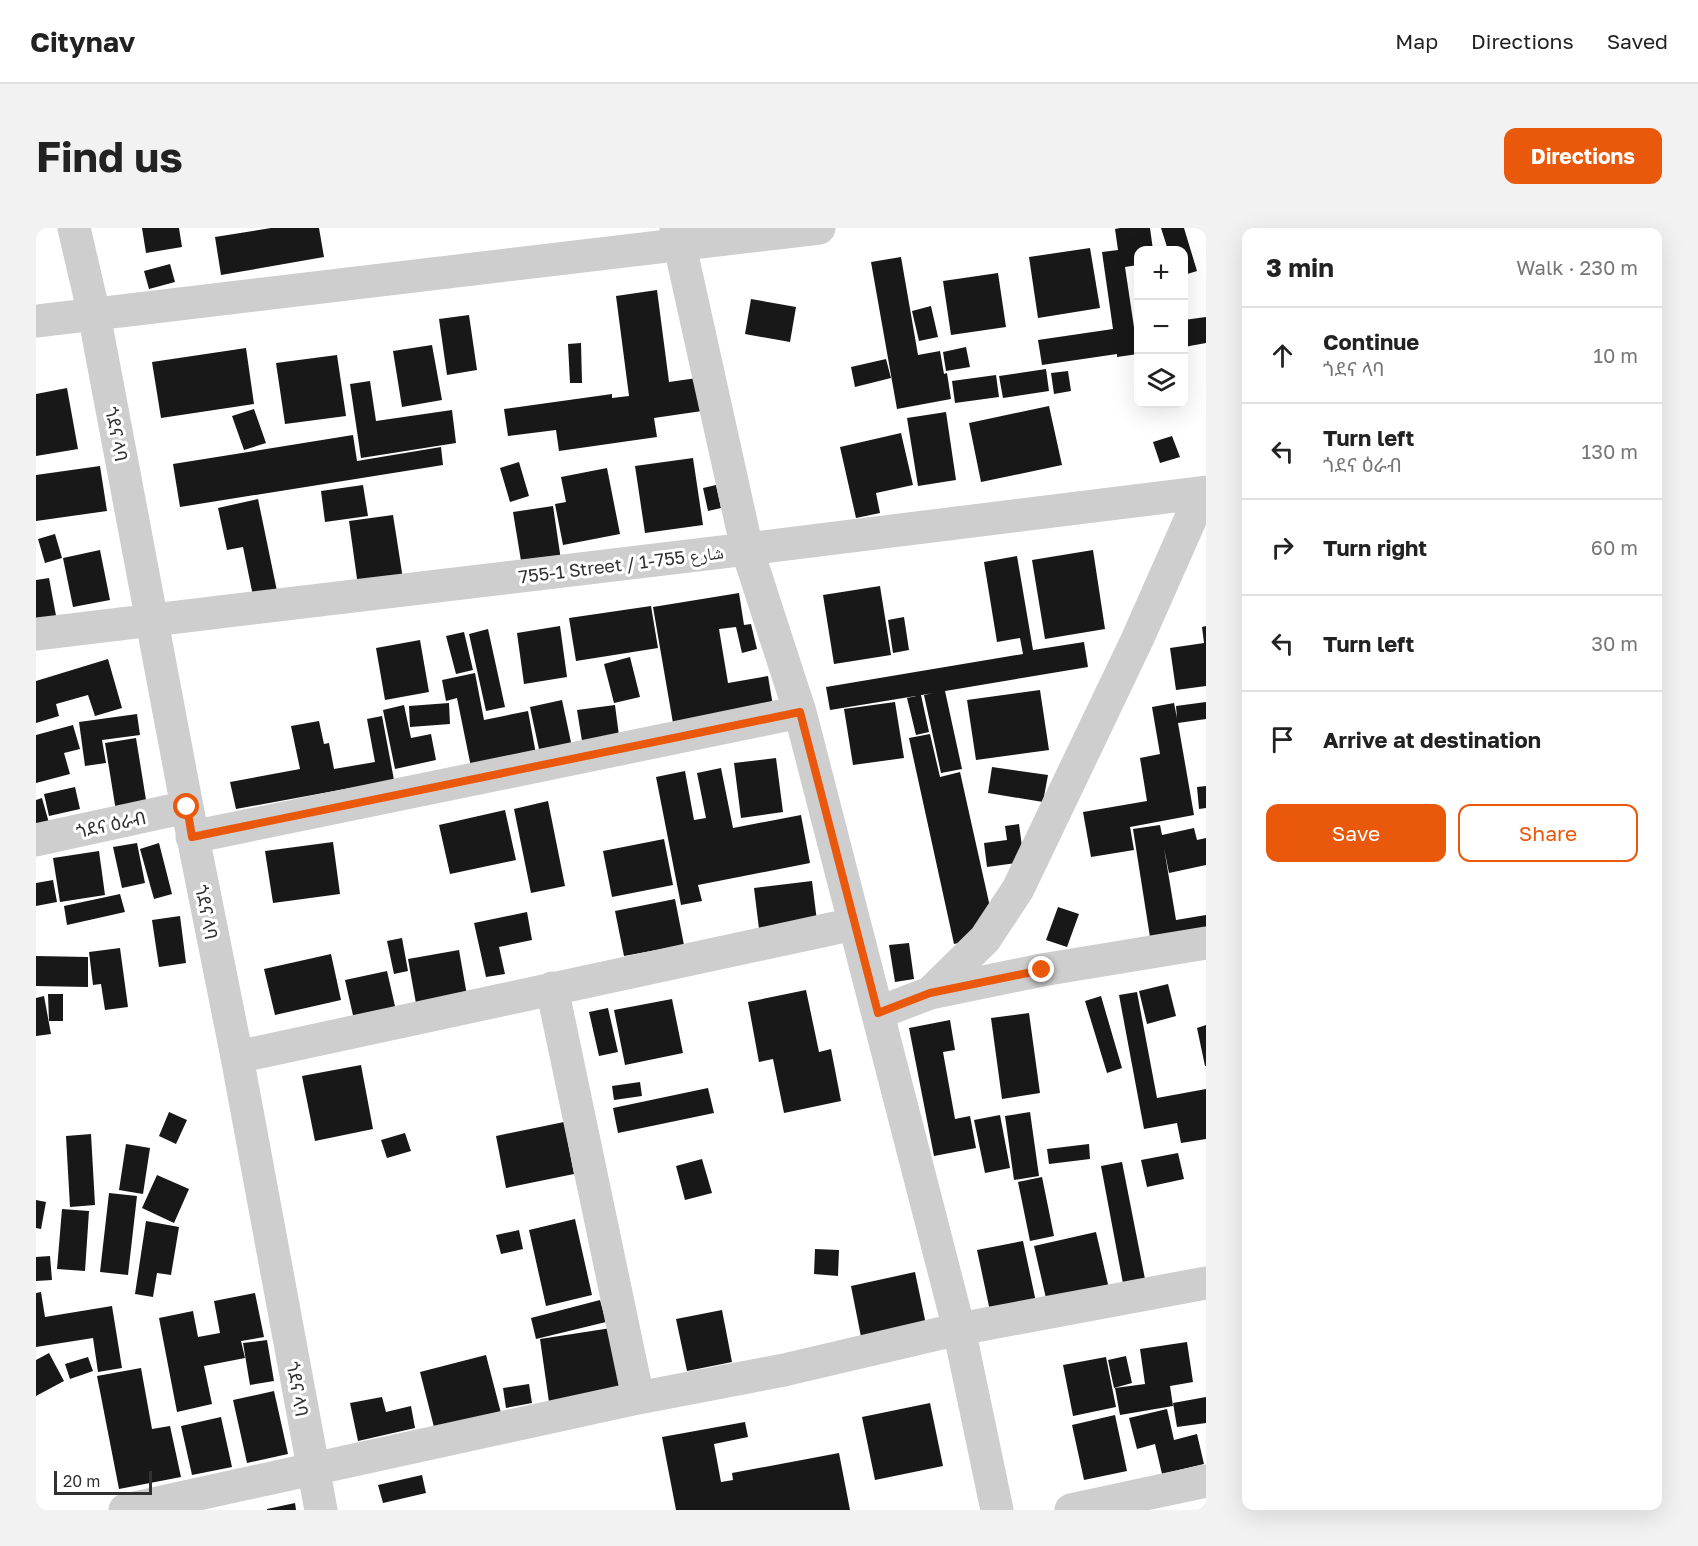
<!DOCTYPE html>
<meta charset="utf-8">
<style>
:root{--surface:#fff;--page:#f2f2f2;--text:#222;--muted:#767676;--line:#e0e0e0;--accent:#ea580c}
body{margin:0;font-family:"Golos Text","Noto Naskh Arabic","Noto Sans Ethiopic",sans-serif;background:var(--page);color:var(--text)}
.controls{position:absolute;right:18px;top:18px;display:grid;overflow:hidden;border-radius:12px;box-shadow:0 6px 24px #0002}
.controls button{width:54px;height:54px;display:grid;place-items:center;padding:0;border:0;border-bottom:2px solid var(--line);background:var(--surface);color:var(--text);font:30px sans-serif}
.scale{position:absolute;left:18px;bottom:15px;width:98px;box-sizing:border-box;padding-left:6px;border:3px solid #313131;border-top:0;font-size:16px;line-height:21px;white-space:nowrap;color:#313131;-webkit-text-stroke:4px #fff;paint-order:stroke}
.stop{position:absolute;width:18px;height:18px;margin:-14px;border:4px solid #ea580c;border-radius:50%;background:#fff}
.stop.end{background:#ea580c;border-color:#fff;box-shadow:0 2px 6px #0008}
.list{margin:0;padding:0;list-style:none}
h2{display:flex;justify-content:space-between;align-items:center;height:78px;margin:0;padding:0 24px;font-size:26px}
h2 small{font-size:20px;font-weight:400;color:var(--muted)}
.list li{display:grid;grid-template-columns:39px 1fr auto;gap:18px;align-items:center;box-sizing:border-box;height:96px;padding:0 24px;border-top:2px solid var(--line)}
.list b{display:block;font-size:22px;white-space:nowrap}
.list p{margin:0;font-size:20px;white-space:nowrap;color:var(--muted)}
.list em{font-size:20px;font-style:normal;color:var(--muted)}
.actions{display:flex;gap:12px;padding:18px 24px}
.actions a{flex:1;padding:14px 0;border:2px solid var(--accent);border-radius:12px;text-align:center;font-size:21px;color:var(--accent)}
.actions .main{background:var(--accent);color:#fff}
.icon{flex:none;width:33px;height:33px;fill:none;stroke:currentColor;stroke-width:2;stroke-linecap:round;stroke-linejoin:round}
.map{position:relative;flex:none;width:1170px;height:1282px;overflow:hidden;border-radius:12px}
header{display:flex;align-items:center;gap:36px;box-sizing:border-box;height:84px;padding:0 30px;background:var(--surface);border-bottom:2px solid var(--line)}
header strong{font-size:28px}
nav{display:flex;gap:33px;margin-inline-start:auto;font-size:21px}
.intro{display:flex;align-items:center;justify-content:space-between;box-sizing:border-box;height:144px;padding:0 36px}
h1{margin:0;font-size:42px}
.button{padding:15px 27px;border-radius:12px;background:var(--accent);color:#fff;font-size:21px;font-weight:700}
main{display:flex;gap:36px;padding:0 36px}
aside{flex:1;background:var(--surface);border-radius:12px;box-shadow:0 6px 24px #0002}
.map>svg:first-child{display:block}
</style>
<header>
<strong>Citynav</strong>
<nav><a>Map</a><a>Directions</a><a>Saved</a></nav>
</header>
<div class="intro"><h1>Find us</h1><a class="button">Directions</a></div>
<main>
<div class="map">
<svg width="1170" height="1282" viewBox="0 0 1170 1282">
<rect width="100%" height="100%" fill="#fff"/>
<path fill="#181818" d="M106,0h37l3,19 -36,6z
M235,0h48l5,29 -103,18 -6,-38z
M1084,0h30l3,22h-15v15l-13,2 13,87 -21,3v-3l-75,11 -4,-25 75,-11 -11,-77 16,-2 -3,-21z
M1125,0h23l13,43 -13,4v-25h-16z
M1054,20l10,60 -62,10 -9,-61z
M865,29l17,98 22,-4 4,23 3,-1 4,26 -54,10 -26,-147z
M134,36l5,18 -26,7 -5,-18z
M962,45l8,54 -55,8 -8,-54z
M621,62l12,92 28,-4 5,33 -48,7 3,19 -98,14 -3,-21 -48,6 -4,-27 108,-15v4l17,-2 -13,-100z
M715,71l45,8 -6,35 -45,-8z
M895,78l7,31 -19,4 -7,-30z
M433,87l8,55 -30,5 -8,-56z
M1170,89v26l-22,4v-27z
M545,115l1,40h-12l-2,-39z
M396,117l10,55 -40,7 -9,-56z
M930,119l4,20 -24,4 -3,-19z
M210,120l8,56 -93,14 -9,-56z
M301,127l9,61 -61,8 -9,-61z
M850,131l5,19 -36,9 -4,-20z
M1010,141l3,22 -46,7 -4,-22z
M1032,143l3,20 -17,3 -3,-21z
M960,147l3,22 -44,6 -3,-22z
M334,153l6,40 76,-11 4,33 -95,15 -11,-74z
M31,160l11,61 -42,7v-62z
M1013,178l13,59 -81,17 -12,-59z
M218,181l12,34 -22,7 -12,-34z
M910,184l10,68 -38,6 -11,-68z
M865,205l12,52 -37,8 4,20 -24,5 -16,-71z
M317,207l4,26 84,-14 2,18 -263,42 -7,-43z
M1136,208l8,21 -20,6 -7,-21z
M657,230l10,67 -58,8 -10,-67z
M483,234l10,34 -19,6 -10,-34z
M64,238l7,45 -71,10v-46z
M571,240l13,66 -57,11 -8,-41 11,-2 -5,-25z
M327,257l5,31 -43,6 -4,-31z
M680,257l5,23 -13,3 -5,-23z
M222,271l19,92 -24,5 -10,-49 -16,3 -9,-42z
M517,278l9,61 -39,6 -10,-61z
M357,287l10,64 -45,7 -9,-65z
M19,306l7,24 -17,5 -7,-24z
M64,322l10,50 -37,7 -10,-49z
M1057,322l12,79 -60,10 -13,-79z
M981,328l16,94 51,-8 4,25 -143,24 17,78 -21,4 -17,-78 10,-2 -104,17 -4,-23 197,-33 -3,-16 -23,4 -13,-80z
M13,350l8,43 -21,4v-45z
M844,358l11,69 -57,9 -11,-69z
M703,365l5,32 7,-1 6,25 -15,4 -6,-26 -17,2 9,54 40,-7 6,36 -100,17 -21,-122z
M615,378l7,42 -82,13 -7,-43z
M868,389l5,33 -16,3 -5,-33z
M524,398l7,51 -43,7 -7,-51z
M1170,398v60l-30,4 -6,-42 34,-5 -2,-16z
M452,401l17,78 -19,4 -17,-77z
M428,404l9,38 -17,4 -10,-38z
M384,412l9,52 -44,8 -9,-52z
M594,429l10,40 -26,6 -10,-39z
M72,431l14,49 -27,8 -7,-21 -32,9 3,12 -23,7v-42z
M439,445l9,47 44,-9 8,43 -65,13 -14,-69 -11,3 -4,-21z
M1004,462l9,60 -73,10 -9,-60z
M885,467l8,37 -13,3 -9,-37z
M526,472l10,47 -32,7 -10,-47z
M859,474l9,56 -51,7 -9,-56z
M1170,474v17l-28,4 16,92 -64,12 4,23 -43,7 -8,-45 64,-11 -7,-43 20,-4 -8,-47 22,-4 3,15 -1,-12z
M413,475l1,21 -40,3 -1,-21z
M368,477l7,33 20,-4 5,26 -41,9 -12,-59z
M579,477l4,31 -37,5 -5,-31z
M101,486l3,21 -38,5 4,23 -21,3 -6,-44z
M346,488l12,64 -158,29 -6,-27 70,-13 -9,-43 28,-5 5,23 5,-1 5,26 41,-7 -8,-43z
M37,497l7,24 -16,4 6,21 -34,9v-48z
M894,506l10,43 20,-5 36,162 -42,10 -45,-206z
M100,510l11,68 -31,5 -11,-68z
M740,530l7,54 -42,6 -7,-55z
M956,539l56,8 -5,27 -55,-9z
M685,540l12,60 68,-13 9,48 -112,22 4,16 -21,4 -25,-128 29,-6 9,49 12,-2 -9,-45z
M1170,558v22l-7,1 -2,-22z
M39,559l5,22 -31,7 -5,-22z
M6,570l7,25 -13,3v-26z
M512,573l17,85 -34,7 -17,-84z
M469,582l11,50 -66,14 -11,-49z
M983,596l5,38 -37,5 -3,-24 23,-3 -2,-14z
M1124,597l2,10 32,-7 3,12 9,-2v27l-37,8 -5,-25 12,72 30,-5v26l-54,9 -19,-121z
M628,611l9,46 -61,12 -9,-46z
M297,614l7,52 -67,9 -8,-52z
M101,615l8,40 -23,5 -9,-41z
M123,615l13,51 -18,5 -14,-50z
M63,623l6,44 -45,7 -7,-44z
M17,652l4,22 -21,4v-23z
M776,653l6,48 -58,8 -6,-49z
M84,666l5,18 -58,13 -3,-19z
M639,671l9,46 -60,11 -9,-45z
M1022,679l21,7 -12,33 -21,-7z
M491,684l5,28 -33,7 6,27 -19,3 -12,-54z
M144,688l6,47 -27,4 -7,-47z
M366,710l6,33 -14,3 -7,-33z
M873,715l5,36 -19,3 -6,-37z
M84,720l8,59 -23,3 -4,-26 -8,1 -4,-33z
M423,722l9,51 -51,8 -9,-50z
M295,726l10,46 -66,15 -11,-46z
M0,728l52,1v30l-52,-1z
M351,743l10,44 -42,9 -10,-44z
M1132,756l8,32 -29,8 -8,-33z
M770,762l13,62 12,-3 10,52 -57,12 -11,-54 -14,3 -11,-60z
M1101,764l20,106 49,-9v50l-25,4 -4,-20 -33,6 -25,-134z
M12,766h15v27h-14z
M8,768l7,38 -15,2v-38z
M1065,768l21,72 -15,5 -22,-72z
M636,771l11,54 -58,12 -11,-55z
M572,780l10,44 -19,4 -10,-44z
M993,785l11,80 -38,6 -11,-81z
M914,792l5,30 -12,2 12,67 15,-3 6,32 -42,8 -25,-128z
M1170,797v41h-1l-8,-38z
M325,837l12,64 -58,12 -13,-65z
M604,854l2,14 -28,4 -2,-14z
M672,860l6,25 -96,20 -5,-25z
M133,884l18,8 -11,24 -17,-8z
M994,884l9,64 -25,4 -9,-64z
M964,887l10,53 -25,5 -11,-53z
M528,894l10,52 -68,14 -10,-52z
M369,905l6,18 -24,7 -6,-18z
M55,906l4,71 -25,2 -4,-71z
M90,916l24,4 -7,46 -24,-4z
M1053,916l1,15 -41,5 -2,-15z
M1142,925l6,26 -37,8 -6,-27z
M666,931l10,34 -27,7 -9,-34z
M1086,934l24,122 -22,5 -23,-123z
M121,947l32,14 -15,34 -32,-15z
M1006,949l12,59 -24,5 -12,-59z
M73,965l28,3 -9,79 -28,-3z
M0,972l10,2 -5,27 -5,-1z
M26,981l27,2 -4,60 -28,-2z
M539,991l17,76 -46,11 -17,-76z
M110,993l33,6 -8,48 -14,-2 -4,24 -18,-3z
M483,1002l4,19 -22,5 -5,-19z
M1060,1004l14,61 -62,14 -14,-61z
M987,1013l13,61 -46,9 -13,-61z
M779,1021l24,1 -1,26 -24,-2z
M14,1028l2,24 -16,1v-24z
M879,1044l13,62 -65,13 -12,-61z
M5,1064l4,25 67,-11 10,62 -24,4 -5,-34 -57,9v-54z
M219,1065l9,44 -23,4 4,17 -41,8 8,38 -35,8 -18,-94 34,-7 5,26 22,-4 -6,-32z
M564,1072l6,22 -70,17 -5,-21z
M686,1082l10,52 -45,9 -11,-52z
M575,1100l9,63 -71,11 -9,-63z
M231,1112l7,41 -24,4 -7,-42z
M1151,1114l6,40 -23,4 3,20 -53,9 -5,-27 30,-4 -5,-35z
M13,1125l15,28 -28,15v-36z
M450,1127l16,62 -66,18 -16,-63z
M1090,1128l6,27 -18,5 -6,-28z
M52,1129l5,14 -23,8 -5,-15z
M1070,1129l10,50 -43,9 -10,-51z
M105,1140l11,61 18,-3 11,51 -62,12 -22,-113z
M493,1156l3,19 -26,5 -3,-20z
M238,1163l14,63 -41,9 -14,-63z
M346,1169l4,15 25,-6 4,22 -57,13 -8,-38z
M1170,1169v26l-29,4 -4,-24z
M894,1175l13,63 -68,14 -13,-63z
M1131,1181l7,31 23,-6 7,30 -42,10 -7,-30 -18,5 -8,-31z
M1079,1187l12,56 -43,9 -12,-55z
M185,1189l11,50 -40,8 -11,-49z
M709,1194l3,15 -34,7 7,38 12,-2 -1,-7 107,-20 11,57h-174l-14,-73z
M386,1247l4,18 -43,10 -5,-18z
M259,1275l1,7h-29v-1z"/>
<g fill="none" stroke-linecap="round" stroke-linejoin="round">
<path stroke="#cecece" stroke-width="33" d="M38,0l20,86 93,493 50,250 84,453
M640,0l71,321 53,163 159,617 38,181
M0,406l711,-85 459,-57
M156,609l608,-125
M0,612l151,-33
M516,760l86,410
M894,765l55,-54 33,-50 119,-249 65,-147
M842,785l52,-20 112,-23 164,-27
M201,829l617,-133
M89,1282l513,-112 146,-28 175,-41 247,-46
M1035,1282l135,-29"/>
<path stroke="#cecece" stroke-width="33" d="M0,93l783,-93"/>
</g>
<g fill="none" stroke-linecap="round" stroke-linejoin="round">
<path stroke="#ea580c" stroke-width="8" d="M151,579l5,30 608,-125 78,301 52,-20 112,-23"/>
</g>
<g text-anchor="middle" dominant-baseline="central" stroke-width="6" stroke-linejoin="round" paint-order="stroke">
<g font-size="18" fill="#313131" stroke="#fff">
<text transform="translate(81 206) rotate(79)">ጎደና ላባ</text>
<text transform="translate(585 336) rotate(-7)">755-1 Street / شارع 755-1</text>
<text transform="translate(75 596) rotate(-12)">ጎደና ዕራብ</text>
<text transform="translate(171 684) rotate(79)">ጎደና ላባ</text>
<text transform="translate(262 1161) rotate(80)">ጎደና ላባ</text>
</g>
</g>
</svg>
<div class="controls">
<button>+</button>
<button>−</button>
<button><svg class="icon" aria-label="layers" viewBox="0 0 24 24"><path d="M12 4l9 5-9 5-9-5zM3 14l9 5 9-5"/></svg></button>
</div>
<div class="scale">20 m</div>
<div class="stop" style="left:151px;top:579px"></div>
<div class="stop end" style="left:1006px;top:742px"></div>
</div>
<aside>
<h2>3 min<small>Walk · 230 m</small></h2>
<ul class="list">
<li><svg class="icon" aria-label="ahead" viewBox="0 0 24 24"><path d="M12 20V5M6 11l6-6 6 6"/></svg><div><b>Continue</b><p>ጎደና ላባ</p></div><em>10 m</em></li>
<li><svg class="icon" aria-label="left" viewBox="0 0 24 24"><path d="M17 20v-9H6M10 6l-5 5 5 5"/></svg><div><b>Turn left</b><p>ጎደና ዕራብ</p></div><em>130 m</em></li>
<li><svg class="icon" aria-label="right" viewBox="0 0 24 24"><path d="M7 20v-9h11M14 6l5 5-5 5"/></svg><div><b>Turn right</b></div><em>60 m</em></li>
<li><svg class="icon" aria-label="left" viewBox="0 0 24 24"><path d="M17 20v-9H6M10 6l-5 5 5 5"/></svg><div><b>Turn left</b></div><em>30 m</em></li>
<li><svg class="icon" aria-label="arrive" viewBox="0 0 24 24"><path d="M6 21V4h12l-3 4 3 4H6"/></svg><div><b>Arrive at destination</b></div></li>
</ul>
<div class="actions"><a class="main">Save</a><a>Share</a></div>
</aside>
</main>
